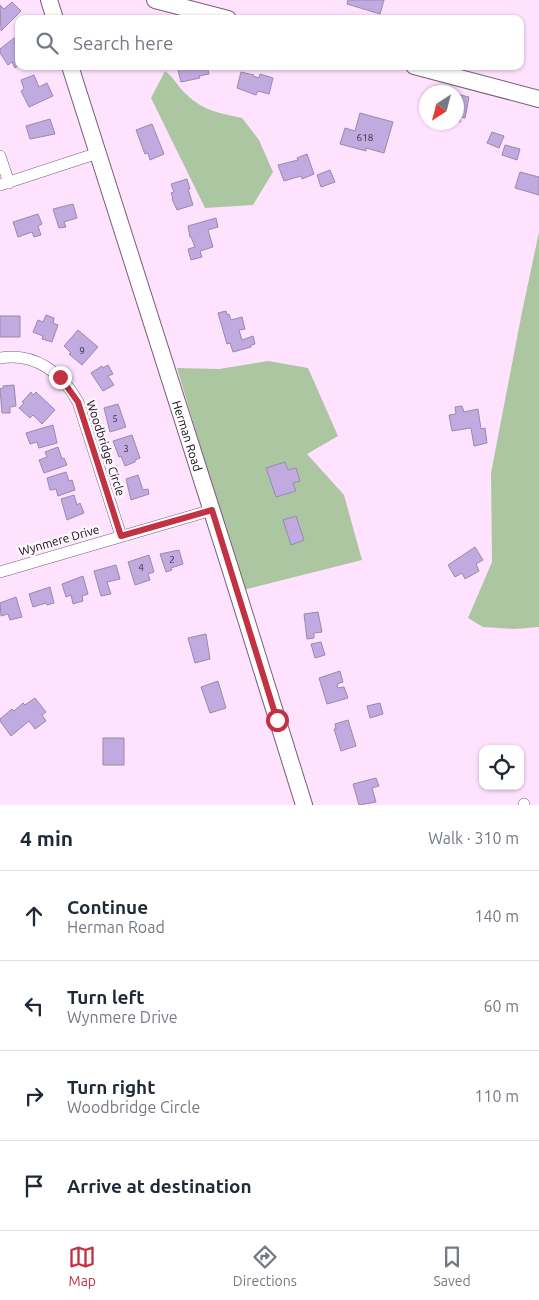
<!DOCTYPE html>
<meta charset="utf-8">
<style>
:root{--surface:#fff;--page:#f2f2f3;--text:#1f2937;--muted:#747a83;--line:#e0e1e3;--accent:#c23242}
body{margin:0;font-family:Ubuntu,sans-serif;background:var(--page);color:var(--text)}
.controls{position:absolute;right:15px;bottom:15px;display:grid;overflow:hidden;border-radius:10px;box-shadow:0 1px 4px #0004}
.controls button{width:45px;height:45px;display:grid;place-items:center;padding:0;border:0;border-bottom:1px solid var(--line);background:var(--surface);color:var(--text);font:25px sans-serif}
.compass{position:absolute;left:419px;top:85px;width:45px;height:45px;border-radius:50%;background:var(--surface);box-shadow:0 1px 4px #0004;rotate:216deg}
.stop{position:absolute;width:15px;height:15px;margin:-11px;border:4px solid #c23242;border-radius:50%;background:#fff}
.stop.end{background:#c23242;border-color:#fff;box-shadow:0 1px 5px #0008}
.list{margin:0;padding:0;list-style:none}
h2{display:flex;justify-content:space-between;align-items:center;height:65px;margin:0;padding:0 20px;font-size:21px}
h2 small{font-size:16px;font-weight:400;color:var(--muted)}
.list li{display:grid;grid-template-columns:32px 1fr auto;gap:15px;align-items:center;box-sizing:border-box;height:90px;padding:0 20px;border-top:1px solid var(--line)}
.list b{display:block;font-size:19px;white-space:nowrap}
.list p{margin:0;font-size:16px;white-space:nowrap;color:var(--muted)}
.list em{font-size:16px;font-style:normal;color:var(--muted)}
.icon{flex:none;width:28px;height:28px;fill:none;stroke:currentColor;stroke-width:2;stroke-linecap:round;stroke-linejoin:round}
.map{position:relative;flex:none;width:539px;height:805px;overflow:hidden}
.search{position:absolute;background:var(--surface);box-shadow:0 1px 4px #0004;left:15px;right:15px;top:15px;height:55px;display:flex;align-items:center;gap:12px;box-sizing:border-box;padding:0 18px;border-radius:10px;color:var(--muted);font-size:19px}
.sheet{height:425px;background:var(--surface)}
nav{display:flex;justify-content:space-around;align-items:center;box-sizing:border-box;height:70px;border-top:1px solid var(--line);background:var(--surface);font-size:14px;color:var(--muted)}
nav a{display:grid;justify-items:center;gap:2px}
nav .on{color:var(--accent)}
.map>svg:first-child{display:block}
</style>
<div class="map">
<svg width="539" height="805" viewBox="0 0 539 805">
<rect width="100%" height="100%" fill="#fee2fe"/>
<path fill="#acc6a1" d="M165,71c10,7 12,15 21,23 17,17 34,19 56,24l17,22 14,32 -20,33 -48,3 -54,-110z
M539,232v395l-24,2 -32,-2 -15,-9 24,-56 -1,-89 31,-161z
M268,361l40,7 30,68 -31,18 37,41 18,65 -119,30 -66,-222 42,1z"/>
<path fill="#c0aae0" stroke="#978baa" d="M348,0h36l-4,14 -33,-10z
M12,2l9,9 -20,20 -1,-26 4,4z
M14,38l2,2 3,-2v27l-4,3 -3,-6 -4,3 -8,-12v-4z
M177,66h30l2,8 -10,2 1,2 -19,4z
M241,72l13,3 -1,1 6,2 1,-4 13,4 -4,16 -11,-3 -2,4 -19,-7z
M34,75l5,12 8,-4 6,13 -24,11 -8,-16 3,-2 -3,-9z
M456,94l13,3 -4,21 -4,-1 -1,5 -4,-1z
M360,113l33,9 -9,31 -18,-5v3l-26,-7 5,-16 10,3z
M50,119l5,15 -25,5 -4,-13z
M152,124l12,30 -14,6 -2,-7 -3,1 -9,-24z
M492,132l12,4 -5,12 -12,-5z
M505,145l15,4 -3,11 -15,-5z
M307,154l7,20 -12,5 -1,-3 -17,5 -6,-16 20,-5 -1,-2z
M330,170l5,12 -14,5 -4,-12z
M520,172l19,5v18l-24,-7z
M187,179l3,10h-2l5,16 -16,5 -5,-11h1l-2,-6 3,-1 -3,-8z
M73,204l4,14 -13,4 2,5 -7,1 -6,-19z
M38,214l4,10 -4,2 3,9 -7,2 -2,-5 -14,5 -5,-15z
M216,218l2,9 -10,3 5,17 -13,4 2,6 -11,3 -3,-11 7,-2 -4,-10h-1l-2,-11z
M226,311l1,4 2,-1 2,6 11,-3 3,12 -6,1 3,10 11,-4 2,8 -4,1v2l-18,5 -3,-9 -3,1 -9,-31z
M46,315l8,3 -1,5 5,2 -6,17 -10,-3 1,-3 -10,-4 5,-12 5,2z
M0,316h20v21h-20z
M78,330l20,17 -16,18 -13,-11 2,-1 -7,-7z
M108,365l5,9 -5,2 6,9 -11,6 -12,-18 11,-7 1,2z
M14,385l2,21 -6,1v6h-8l-2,-24 3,-1v-2z
M31,392l2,3 3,-3 19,18 -13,14 -9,-9 -3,3 -11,-10 5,-5 -2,-1z
M118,404l8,23 -16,5 -6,-24z
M462,406l2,6 14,-3 3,20 4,-1 2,15 -13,3 -3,-18 -19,3 -3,-16 7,-1 -1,-7z
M53,425l4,18 -18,5 -2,-6 -7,2 -4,-11z
M132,435l8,23 -5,2v2l-10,4 -4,-10 -2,1 -6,-16z
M58,447l4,12 2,-1 3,7 -23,8 -5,-13 8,-3 -2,-5z
M285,462l3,8 8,-2 4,13 -7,2 3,8 -20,6 -10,-29z
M66,472l3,9 3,-1 3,10 -17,6 -2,-7 -6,1 -3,-12z
M138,475l5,15 5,-1 1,5 -18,6 -5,-21z
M74,495l3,10 3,-2 4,10 -17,7 -6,-21z
M296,516l8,24 -13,5 -8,-25z
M475,547l8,13 -7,4 3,7 -14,8 -3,-6 -7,4 -7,-12z
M179,550l4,14 -12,4 1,2 -6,2 -6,-18z
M149,555l5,17 -6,2 2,6 -15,5 -7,-23z
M116,565l4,14 -13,3 4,12 -10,2 -7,-25z
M83,576l5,18 -6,2 1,5 -10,3 -2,-9 -5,2 -4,-13z
M50,587l4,16 -7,2 -1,-2 -13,4 -4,-13z
M16,597l6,20 -12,3 -2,-6 -7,2 -1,-13z
M318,612l4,20 -8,1v5l-7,1 -3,-25z
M206,634l4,25 -15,4 -7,-25z
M321,642l4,13 -10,3 -4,-14z
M340,671l3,11 -6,2 1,4 6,-1 4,11 -21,6 -8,-26z
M218,681l8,27 -16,5 -9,-26z
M35,698l11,14 -4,3 4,6 -11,8 -6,-8 -18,15 -11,-15v-2l12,-10 2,2 9,-8 2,2z
M380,703l3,11 -13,4 -3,-12z
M348,720l8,26 -15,5 -7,-22h2l-1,-5z
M103,738h21v27h-21z
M376,778l3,8 -7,2 4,14 -17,3 -6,-21z"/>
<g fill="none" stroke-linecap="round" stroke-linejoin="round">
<g stroke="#765e76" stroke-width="12">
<path id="street" d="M0,156l9,27
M0,185l98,-32
M0,358c35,-6 62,15 78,44l43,134
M0,572l212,-62
M524,804v1"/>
</g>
<g stroke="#765e76" stroke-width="18">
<g id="secondary">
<path d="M49,0l6,19"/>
<path d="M155,0l73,19"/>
<path id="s1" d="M70,66l161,505 73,234"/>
<path d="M414,66l125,33"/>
</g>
</g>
<use href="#street" stroke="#fff" stroke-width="11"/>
<use href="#secondary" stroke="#fff" stroke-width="16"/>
</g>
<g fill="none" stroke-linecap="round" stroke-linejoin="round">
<path stroke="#c23242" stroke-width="6" d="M60,377l18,25 43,134 91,-26 65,210"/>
</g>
<g text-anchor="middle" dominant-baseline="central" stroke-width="5" stroke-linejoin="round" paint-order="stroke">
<g font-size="10" fill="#3e3146">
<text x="365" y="137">618</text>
<text x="82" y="350">9</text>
<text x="115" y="418">5</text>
<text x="126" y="448">3</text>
<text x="172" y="559">2</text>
<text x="141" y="567">4</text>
</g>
<g font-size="12" fill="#120912" stroke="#fdf7fd">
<text stroke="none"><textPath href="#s1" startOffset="388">Herman Road</textPath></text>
<text transform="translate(106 448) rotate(72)">Woodbridge Circle</text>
<text transform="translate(59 540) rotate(-16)">Wynmere Drive</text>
</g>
</g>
</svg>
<div class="controls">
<button><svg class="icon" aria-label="locate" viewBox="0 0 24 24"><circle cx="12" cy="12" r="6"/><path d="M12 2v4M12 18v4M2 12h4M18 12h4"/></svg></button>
</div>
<svg class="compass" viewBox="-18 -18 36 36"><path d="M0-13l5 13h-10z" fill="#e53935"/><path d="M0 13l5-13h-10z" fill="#747a83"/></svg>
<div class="stop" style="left:277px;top:720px"></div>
<div class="stop end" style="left:60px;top:377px"></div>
<div class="search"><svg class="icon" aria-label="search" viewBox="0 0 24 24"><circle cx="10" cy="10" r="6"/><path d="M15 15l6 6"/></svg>Search here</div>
</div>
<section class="sheet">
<h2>4 min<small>Walk · 310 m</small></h2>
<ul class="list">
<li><svg class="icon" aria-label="ahead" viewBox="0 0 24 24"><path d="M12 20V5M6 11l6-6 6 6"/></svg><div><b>Continue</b><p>Herman Road</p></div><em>140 m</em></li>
<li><svg class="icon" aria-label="left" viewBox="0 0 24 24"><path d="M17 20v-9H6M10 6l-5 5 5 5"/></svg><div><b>Turn left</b><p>Wynmere Drive</p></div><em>60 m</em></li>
<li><svg class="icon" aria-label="right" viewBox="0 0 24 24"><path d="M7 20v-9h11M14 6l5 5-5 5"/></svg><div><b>Turn right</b><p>Woodbridge Circle</p></div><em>110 m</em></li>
<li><svg class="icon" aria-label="arrive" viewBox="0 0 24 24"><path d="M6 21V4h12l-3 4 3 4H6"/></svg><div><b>Arrive at destination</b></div></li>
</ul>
</section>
<nav>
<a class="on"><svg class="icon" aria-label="map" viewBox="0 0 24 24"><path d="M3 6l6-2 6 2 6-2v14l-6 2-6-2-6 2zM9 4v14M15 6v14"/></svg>Map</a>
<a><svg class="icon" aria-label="directions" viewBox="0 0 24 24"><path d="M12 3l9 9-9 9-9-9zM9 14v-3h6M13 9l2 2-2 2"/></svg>Directions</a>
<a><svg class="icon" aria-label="saved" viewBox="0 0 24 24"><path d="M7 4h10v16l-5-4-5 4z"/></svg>Saved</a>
</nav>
